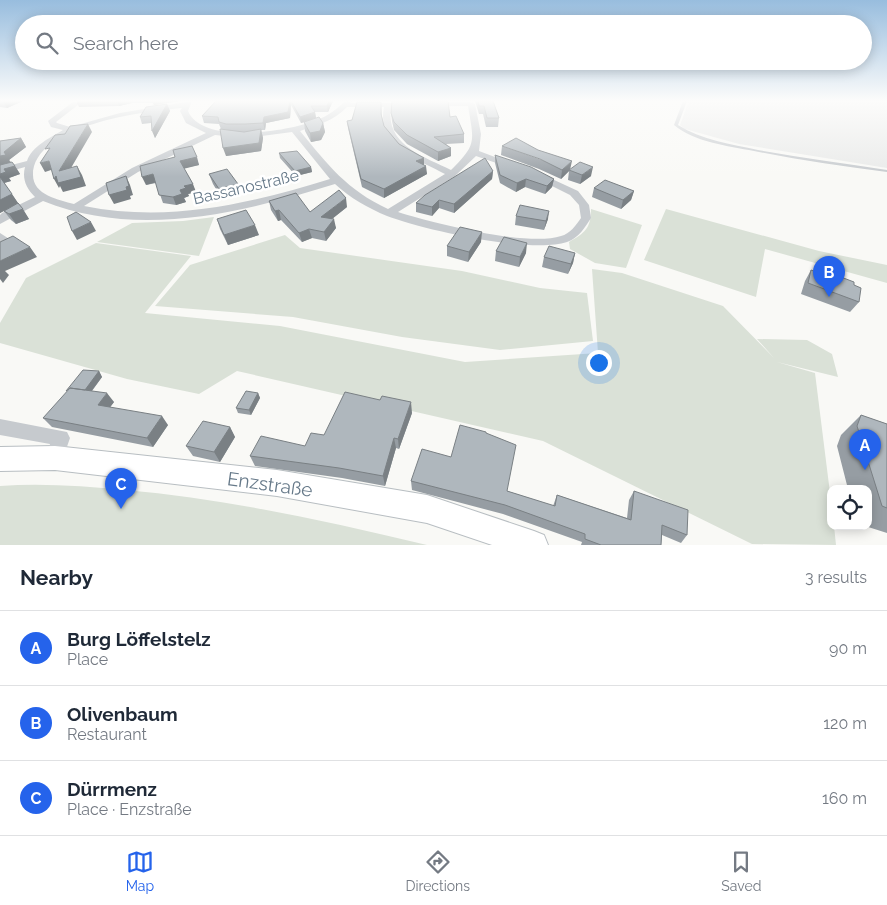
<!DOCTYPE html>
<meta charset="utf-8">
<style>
:root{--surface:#fff;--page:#f6f6f7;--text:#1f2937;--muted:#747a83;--line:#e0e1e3;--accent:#2563eb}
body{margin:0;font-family:Raleway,sans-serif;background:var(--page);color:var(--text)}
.controls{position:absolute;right:15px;bottom:15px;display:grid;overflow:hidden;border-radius:10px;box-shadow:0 2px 12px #0003}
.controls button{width:45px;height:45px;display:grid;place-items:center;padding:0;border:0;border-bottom:1px solid var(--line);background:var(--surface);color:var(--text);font:25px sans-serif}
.you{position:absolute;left:598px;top:362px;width:18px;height:18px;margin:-12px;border:4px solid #fff;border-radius:50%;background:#1a73e8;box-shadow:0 0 0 8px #1a73e833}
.badge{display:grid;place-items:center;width:32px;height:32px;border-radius:50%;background:var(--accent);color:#fff;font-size:16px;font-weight:700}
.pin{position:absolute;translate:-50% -41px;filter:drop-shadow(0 1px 2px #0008)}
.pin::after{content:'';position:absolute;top:26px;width:18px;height:15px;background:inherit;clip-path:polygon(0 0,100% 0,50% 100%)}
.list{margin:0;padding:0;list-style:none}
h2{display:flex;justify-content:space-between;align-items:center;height:65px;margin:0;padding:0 20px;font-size:21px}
h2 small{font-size:16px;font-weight:400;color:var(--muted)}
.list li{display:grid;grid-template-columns:32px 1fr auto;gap:15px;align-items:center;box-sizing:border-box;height:75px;padding:0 20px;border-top:1px solid var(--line)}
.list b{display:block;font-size:19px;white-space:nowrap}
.list p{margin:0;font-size:16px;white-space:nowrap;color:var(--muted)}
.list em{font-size:16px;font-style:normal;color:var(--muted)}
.icon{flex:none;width:28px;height:28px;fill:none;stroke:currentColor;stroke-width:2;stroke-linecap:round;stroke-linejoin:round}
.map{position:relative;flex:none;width:887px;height:545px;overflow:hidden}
.search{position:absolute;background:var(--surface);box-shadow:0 2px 12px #0003;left:15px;right:15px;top:15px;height:55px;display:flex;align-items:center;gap:12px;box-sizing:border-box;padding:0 18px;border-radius:28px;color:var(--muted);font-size:19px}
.sheet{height:290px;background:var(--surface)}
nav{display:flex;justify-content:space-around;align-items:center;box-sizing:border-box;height:70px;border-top:1px solid var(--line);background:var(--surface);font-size:14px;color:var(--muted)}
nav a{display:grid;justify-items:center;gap:2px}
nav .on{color:var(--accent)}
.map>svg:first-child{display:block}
</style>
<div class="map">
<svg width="887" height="545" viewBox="0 0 887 545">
<rect width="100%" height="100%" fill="#f9f9f6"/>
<path fill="#e9eae9" d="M689,101h198v67l-148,-24 -54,-15 -5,-4z"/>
<path fill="#dae1d7" d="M591,209l51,16 -16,43 -31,-5 -25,-14 -1,-7c16,-9 22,-14 22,-33z
M666,209l153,42 68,14v18l-122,-34 -9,48 -112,-37z
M214,217l-15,39 -102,-14 35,-19 51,-2z
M285,235l15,13 162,23 78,17 47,5 6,48 -93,9 -98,-13 -109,-20 -138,-11 35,-41z
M96,243l95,13 -46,57 135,13 185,36 133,-9 -6,-84 30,4 101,33 51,52 -17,-19 50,1 25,14 6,23 -61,-15 38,11 16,128v25h3l2,19 -84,-1 -209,-103 -306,-70 -38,23 -72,-15 -127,-36v-20l26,-45z
M0,486c41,-3 84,0 125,4 102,9 202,31 302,55h-427z"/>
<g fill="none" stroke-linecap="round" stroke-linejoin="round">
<g stroke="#b8bec2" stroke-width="2">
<path id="secondary" d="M55,446l222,24 150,25 107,36 10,4 4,10h-56l-65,-22 -150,-27 -222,-26 -55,1v-24z"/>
</g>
<path fill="#c6cace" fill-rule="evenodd" d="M683,101h4l-9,24c24,15 53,19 80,25 43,8 86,13 129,20v2c-45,-6 -89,-12 -133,-21 -26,-5 -60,-9 -80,-26z"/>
<path fill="#c6cace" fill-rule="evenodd" d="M74,101h9l-27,21 1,1 13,4 50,-14 72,-12 -4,10c14,34 100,21 129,9 11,-4 20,-11 28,-19h8l-2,2h60v4h-20c-6,38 32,49 60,63 26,-26 23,-28 17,-64h-35l-4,-2 4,-2h38l4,2 6,30 -2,17 37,14 -5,3 -35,-12 -21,20 -57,36c34,11 130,35 163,24 9,-2 15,-11 20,-18l-2,-13 -9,-10 -34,-17 -2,-2 5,-3 39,18 11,14 2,13c-6,9 -12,20 -24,24 -36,12 -143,-12 -180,-26 -19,-8 -37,-18 -52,-32 -94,29 -197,55 -292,17l-43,23v-9l2,-2 33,-16c-9,-9 -13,-18 -10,-30l-25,7v-6l27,-7c5,-15 23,-23 36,-31l-12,-3 -3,-6zM347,107h37c-8,39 33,52 61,67l-57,35c-41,-19 -60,-44 -88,-78 17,-6 34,-10 47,-24zM182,108l-2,3 6,12 20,10 -74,35 -58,36c-15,-4 -41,-9 -41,-29 0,-50 112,-64 149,-67zM292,132l38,47c-81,25 -161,44 -246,27l54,-34 77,-37 31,3z
M0,233l17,11 -2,3h-8l-7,-6z
M0,419l67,13 3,6 -9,26 -6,2 -6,-2 -3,-6 4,-14 -50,-9z"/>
<use href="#secondary" fill="#fff" fill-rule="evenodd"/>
</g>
<path fill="#969da3" d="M0,101h23l-16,7 -7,-1z
M80,101h99l-25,4 -1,-2h-21l-13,3 -40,1 -2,-4z
M216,101h117l-5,11h-13l1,6 7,5 2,9 -4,8 -10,2 -6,-11 -1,-9 10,-3 -13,4 -10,-18 -1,13 -24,5 -1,7h-4l2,8 -2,13 -35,5 1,-26 -6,-1 -2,-5 -15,-1 -2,-7z
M359,101h89l2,16 14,17v9l-18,1 5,4v8l-13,5 -31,-17 -13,-14 -2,-9 -1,-8 1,-12z
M475,101h18l6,17 -1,9h-12l-3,-13h-4z
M381,102l1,15 2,9 15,18 25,21 3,9 -43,24 -22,-11 -14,-59 -1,-7 5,-1z
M167,104l3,7 -15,27 -4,-15 -9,1 -2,-7z
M21,138l5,9 -17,13 6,6 5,8 -11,4 2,3 -7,2 25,36 -13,5 -5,-4 -7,-9 -4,2v-72z
M192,146l7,19 -15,3 12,24 -8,2 1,2 -5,2 2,4 -10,3 -13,-2 -7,-20 -10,2 29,-28z
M502,146l68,24 21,6 -11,8 -12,-4 1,-9 -8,8 -22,-10 -38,-14z
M279,153l32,14 1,5 -16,4 -16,-18z
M495,155l59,24 -2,8 -7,7 -20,-7 -9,5 -16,-9 -5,-20z
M493,171l-1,8 -38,34 -15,-5 -7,8 -16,-4v-9z
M209,174l32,19 -19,6 -9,-15z
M594,188l40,3 -3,9 -10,9 -29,-12z
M269,201l41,11 37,-5 -15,12 4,9 -10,13 -14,-3 -10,4 -21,-22 -3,1 -7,-11z
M516,216l32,3 -4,11 -29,-5z
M217,219l42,16 -31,10 -8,-16z
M481,242l-13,20 -21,-6v-10z
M496,251l30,2 -7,14 -24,-6z
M575,253l-2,10 -5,11 -26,-7 2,-10z
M811,270l20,7 2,-3 21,11 5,17 -9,10 -49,-18 4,-13z
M99,371l3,6 -10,14 22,11 -4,5 58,18 -15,22 -101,-20 -9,-9z
M258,393l2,5 -9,17 -13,-2 -2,-5z
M412,413l-13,36 -3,-1 -11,38 -43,-8 -87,-12 -5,-10 55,-10 19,-11z
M861,415l26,9v109l-22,-7h3v-37h-20l-11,-43 4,-11z
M230,427l5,10 -15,25 -27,-6 -7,-10z
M486,433l21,58 46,15 4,-11 70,23 2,-18 5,-9 53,44 -6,8 -19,-8 -1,10h-80l1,-3 -79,-28 -91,-24 -1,-9 40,-24z"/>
<path fill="#7a8084" d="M3,101h20l-16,7z
M123,101h8l1,2 -13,3 -1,-4z
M152,101h27l-25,4z
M290,101l1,4 -1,13 -24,5 -1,7 -2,-7 1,-6z
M329,101h4l-5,11 -1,-6z
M167,104l3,7 -15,27 -3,-7z
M315,112l1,6 -15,5 -1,-6z
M323,123l2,9 -4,8 -10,2 -1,-9z
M88,124l4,8 -28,48 -5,-9z
M261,129l2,9 -2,13 -35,5 -3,-8z
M21,138l5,9 -17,13 2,3 -11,3v-10l4,-4z
M451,148v8l-13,5v-9z
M197,157l2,8 -16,4 -3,-8z
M424,158v8l-8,-5z
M49,161l5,8 -9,3 -5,-9z
M572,161l-2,9 -9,9 1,-9z
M15,166l5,8 -11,4 2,3 -7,2 -4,-6v-3l4,-5z
M77,166l5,9 4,11 -23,6 -3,-6 -1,2 -5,-9 2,-3z
M426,166l1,8 -43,24v-9z
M311,167l1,5 -16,4 -1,-5z
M593,167l-2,9 -11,8 2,-9z
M493,171l-1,8 -38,34v-9z
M153,174l4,8 -11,3 -4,-8z
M126,176l4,9 3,10 -3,1 1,3 -17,5 -5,-9 17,-8z
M526,179l-1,8 -9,5 1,-9z
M554,179l-2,8 -7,7 2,-8z
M193,184l3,8 -8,2 1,2 -5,2 2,4 -10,3 -3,-8 11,-11z
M238,184l3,9 -19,6 -3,-10z
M634,191l-3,9 -10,9 2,-9z
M12,194l6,9 -18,10v-13z
M346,198l1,9 -24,19 -2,-9z
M439,200v8l-7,8v-9z
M23,209l6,10 -13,5 -7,-10z
M279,210l2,10 -3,1 -3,-10z
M549,211l-1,8 -4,11 2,-9z
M334,219l2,9 -10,13 -2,-9z
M91,222l5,9 -19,9 -5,-9z
M255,225l4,10 -31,10 -4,-10z
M309,229l3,9 -10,4 -3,-9z
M482,232l-1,10 -13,20 1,-10z
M527,243l-1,10 -7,14 1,-10z
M30,247l7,10 -32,14 4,4 -6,8 -3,-4v-18z
M575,253l-2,10 -5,11 3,-10z
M99,371l3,6 -15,20 -4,-5z
M107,393l7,9 -9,12 -7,-9z
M258,393l2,5 -9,17 -2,-5z
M411,402l1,11 -13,36 -1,-10z
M162,416l6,9 -15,22 -6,-9z
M230,427l5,10 -15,25 -6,-10z
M394,438l2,10 -11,38 -2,-10z"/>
<path fill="#afb7bd" stroke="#7a8084" d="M80,101h43l-5,1 -41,1z
M216,101h74l-2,11 -24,5 -1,6 -18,1h-19l-7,-2 -1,-5 -16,-1z
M291,101h38l-2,5h-16l4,6 -15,5z
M392,101h56l2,16 6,-1 8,18 -30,3 17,11 -13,4 -31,-17 -13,-13 -3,-9z
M478,101h15l6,17h-12l-3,-12h-5z
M357,102h24v12l3,12 15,18 25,14 -8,3 10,5 -42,23 -23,-10 -14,-58 5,-1z
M167,104l-15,27 -1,-15 -11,1 6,-10z
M319,117l4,6 -3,8 -10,2 -6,-11z
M88,124l-29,47 18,-5 4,11 -23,6 -2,-7 -2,3 -5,-18 -9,2 10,-15 -5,1 10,-14 10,-1 5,-8z
M220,129l24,3 17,-3 -2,14 -36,5z
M21,138l-17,14 2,3 -6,1v-15z
M516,138l22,12 34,11 -10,9 -22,-11 -38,-13z
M192,146l5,11 -17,4 13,23 -9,2 2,2 -6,2 2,4 -9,3 -14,-2 -6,-21 -11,3 -2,-11 35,-9 -2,-7z
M297,151l14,16 -16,4 -16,-18z
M495,155l36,12 23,12 -7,7 -21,-7 -9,4 -17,-8z
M485,158l8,13 -39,33 -15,-4 -7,7 -16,-4 9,-8z
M12,162l3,4 -11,3 2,3 -6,2v-9z
M580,162l13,5 -11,8 -13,-5z
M227,169l11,15 -19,5 -10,-15z
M126,176l3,10 -3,1 1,3 -18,5 -3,-12z
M0,177l12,17 -12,6z
M605,180l29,11 -11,9 -29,-12z
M339,190l7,8 -25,19 13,2 -10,13 -15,-3 -10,4 -20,-23 -4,1 -6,-10 27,-8 14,19z
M18,203l5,6 -14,5 -5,-3z
M520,205l29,6 -3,10 -30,-5z
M246,210l9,15 -31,10 -7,-16z
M76,212l15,10 -19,9 -5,-14z
M460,227l22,5 -13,20 -22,-6z
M13,236l17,11 -30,14v-19z
M504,237l23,6 -7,14 -24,-6z
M549,246l26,7 -4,11 -27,-7z
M811,270l21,8 1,-4 21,8v3l7,3 -2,14 -51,-19z
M83,370l16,1 -14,19 -15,-2 -4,3z
M70,388l37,5 -9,12 64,11 -15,22 -104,-20z
M246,391l12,2 -9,17 -13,-2z
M345,392l35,8 2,-4 29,6 -13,37 -4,-1 -11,38 -44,-8 -89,-12 11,-20 44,10 6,-13 13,2z
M861,415l26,9v84l-5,-2 -25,-80z
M203,421l27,6 -16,25 -28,-6z
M460,425l26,7v1l30,12 -9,46 48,15 2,-11 74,25 3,-29 54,19 -1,25 -25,-10 -1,20h-60l-16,-6v-5l-80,-29 -94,-24 11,-32 29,8z"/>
<linearGradient id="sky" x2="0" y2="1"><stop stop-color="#98bdde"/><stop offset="0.57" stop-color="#fcfcfb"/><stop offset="1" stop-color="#fcfcfb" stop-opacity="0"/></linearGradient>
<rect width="887" height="177" fill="url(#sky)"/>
<g text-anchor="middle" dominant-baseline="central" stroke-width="5" stroke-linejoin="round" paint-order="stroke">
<g font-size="16" fill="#667989" stroke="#fff">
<text transform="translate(246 187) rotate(-13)">Bassanostraße</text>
</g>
<g font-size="19" fill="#667989" stroke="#fff">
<text transform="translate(270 484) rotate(8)">Enzstraße</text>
</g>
</g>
</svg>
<div class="controls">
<button><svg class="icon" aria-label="locate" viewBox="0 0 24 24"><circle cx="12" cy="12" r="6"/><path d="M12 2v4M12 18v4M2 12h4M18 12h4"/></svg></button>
</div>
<div class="you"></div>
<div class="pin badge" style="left:865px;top:470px">A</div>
<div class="pin badge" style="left:829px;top:297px">B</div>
<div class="pin badge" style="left:121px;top:509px">C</div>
<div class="search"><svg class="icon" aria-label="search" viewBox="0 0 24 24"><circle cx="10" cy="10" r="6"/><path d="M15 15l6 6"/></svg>Search here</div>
</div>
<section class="sheet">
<h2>Nearby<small>3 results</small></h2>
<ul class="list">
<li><span class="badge">A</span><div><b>Burg Löffelstelz</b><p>Place</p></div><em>90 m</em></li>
<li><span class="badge">B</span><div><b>Olivenbaum</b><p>Restaurant</p></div><em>120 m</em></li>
<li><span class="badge">C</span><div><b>Dürrmenz</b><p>Place · Enzstraße</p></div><em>160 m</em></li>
</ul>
</section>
<nav>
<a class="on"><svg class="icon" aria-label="map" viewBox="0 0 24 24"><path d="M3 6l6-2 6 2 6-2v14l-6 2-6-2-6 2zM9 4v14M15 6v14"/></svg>Map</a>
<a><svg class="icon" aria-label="directions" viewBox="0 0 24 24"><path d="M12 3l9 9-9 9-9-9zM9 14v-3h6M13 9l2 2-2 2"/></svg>Directions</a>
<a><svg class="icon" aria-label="saved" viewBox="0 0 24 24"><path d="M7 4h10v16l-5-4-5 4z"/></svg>Saved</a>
</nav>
